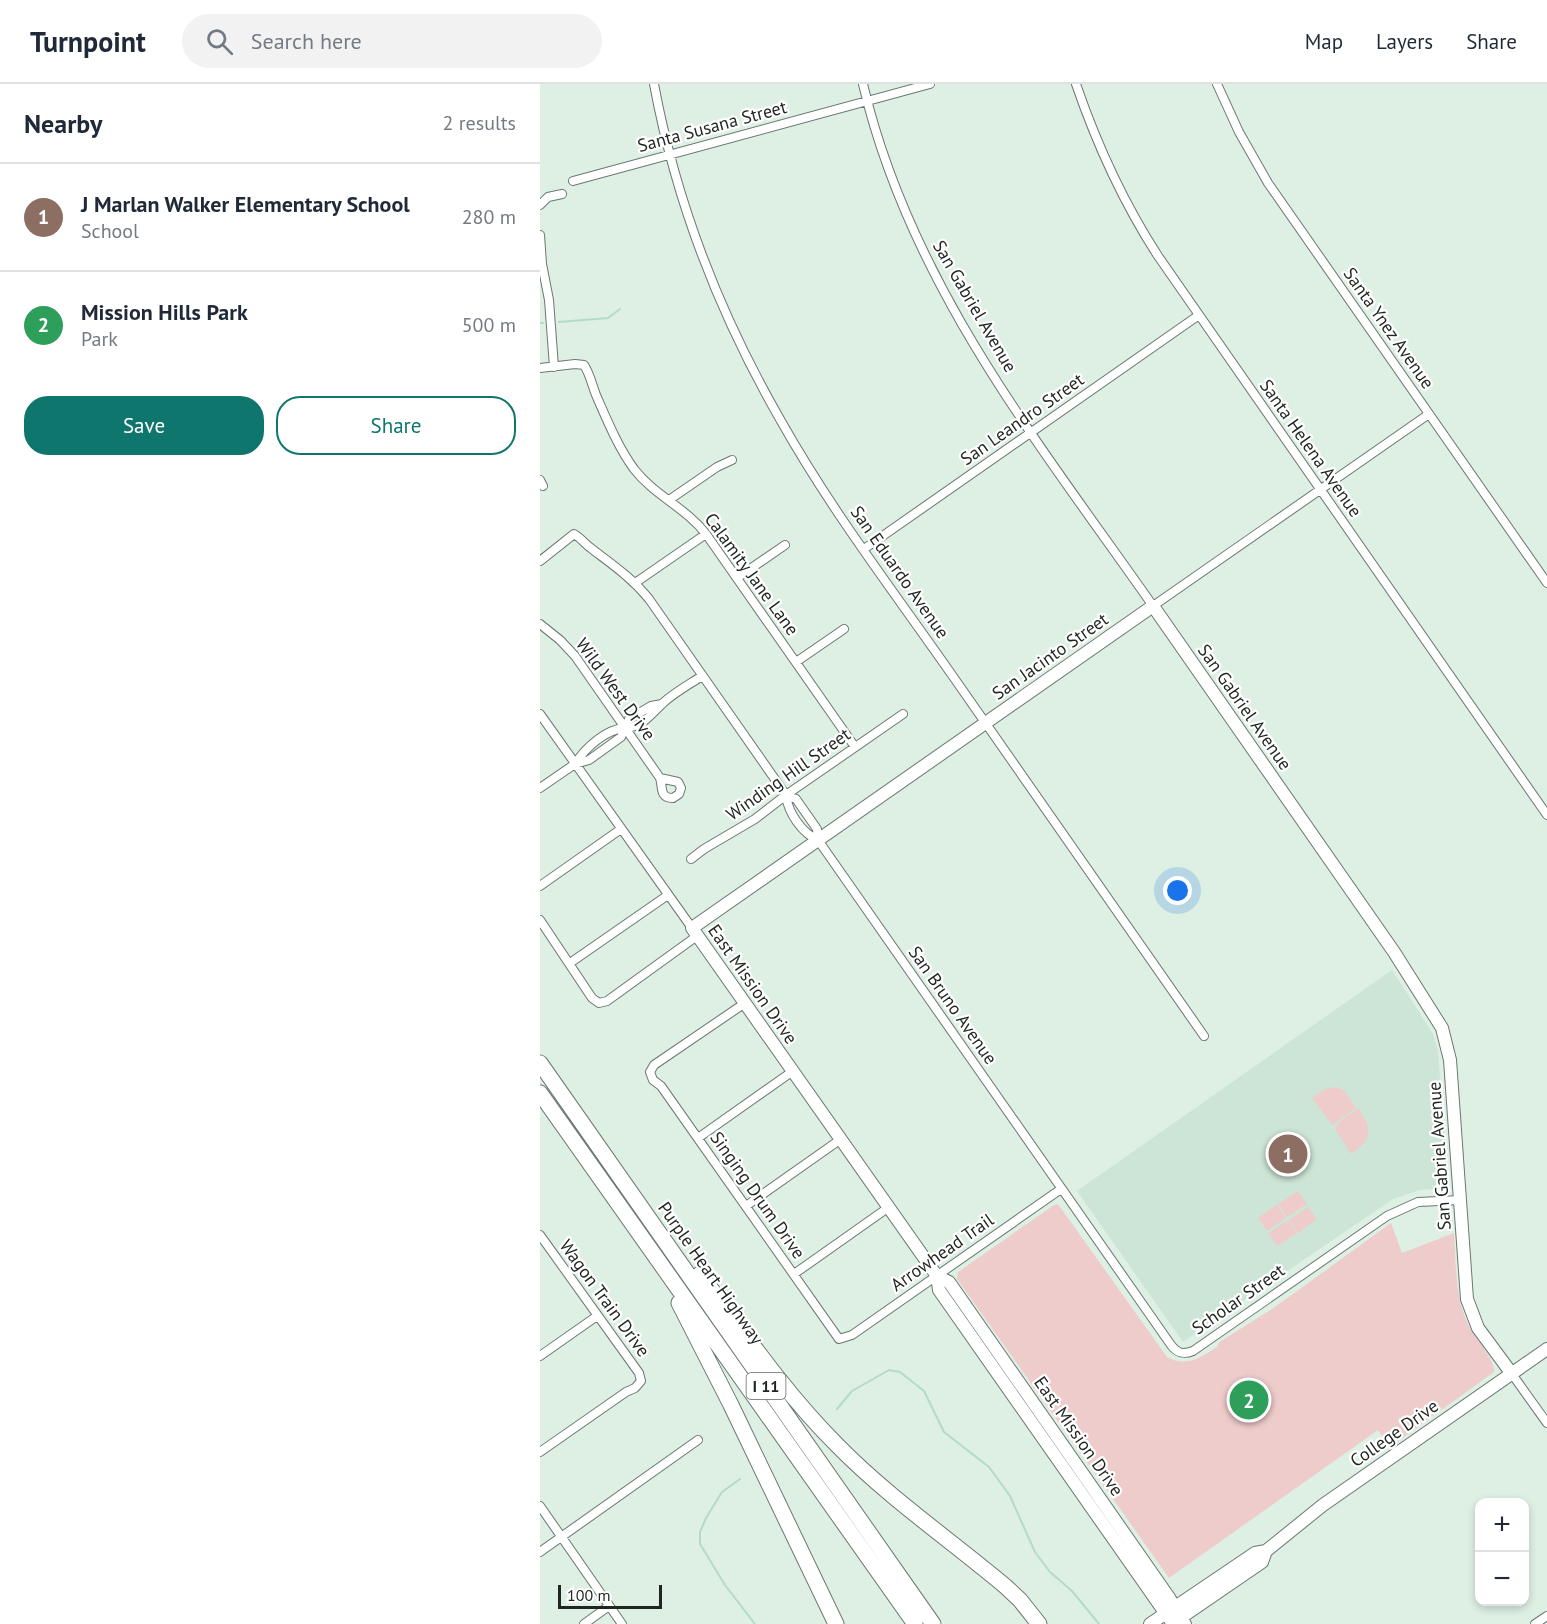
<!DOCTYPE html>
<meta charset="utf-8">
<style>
:root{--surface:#fff;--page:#f2f2f3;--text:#1f2937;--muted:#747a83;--line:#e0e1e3;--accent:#0f766e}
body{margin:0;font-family:"PT Sans",sans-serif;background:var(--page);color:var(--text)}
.controls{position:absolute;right:18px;bottom:18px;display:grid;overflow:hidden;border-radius:12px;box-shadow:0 3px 9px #0003}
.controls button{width:54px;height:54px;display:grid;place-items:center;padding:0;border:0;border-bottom:2px solid var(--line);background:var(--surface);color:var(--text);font:30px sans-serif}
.scale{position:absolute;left:18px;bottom:15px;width:104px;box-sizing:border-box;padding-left:6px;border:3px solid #1f2521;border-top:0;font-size:16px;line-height:21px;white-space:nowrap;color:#1f2521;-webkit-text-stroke:4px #fff;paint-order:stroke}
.you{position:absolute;left:638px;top:807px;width:21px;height:21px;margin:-15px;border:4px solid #fff;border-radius:50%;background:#1a73e8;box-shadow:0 0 0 9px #1a73e833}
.badge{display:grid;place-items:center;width:39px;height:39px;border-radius:50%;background:var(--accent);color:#fff;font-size:20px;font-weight:700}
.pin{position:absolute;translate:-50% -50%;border:3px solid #fff;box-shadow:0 2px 6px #0006}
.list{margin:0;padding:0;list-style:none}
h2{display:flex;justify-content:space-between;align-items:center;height:78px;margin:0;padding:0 24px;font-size:26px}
h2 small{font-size:20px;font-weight:400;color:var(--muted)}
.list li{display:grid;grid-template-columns:39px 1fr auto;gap:18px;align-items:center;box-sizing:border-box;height:108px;padding:0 24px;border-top:2px solid var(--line)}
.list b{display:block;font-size:22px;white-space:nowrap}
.list p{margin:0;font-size:20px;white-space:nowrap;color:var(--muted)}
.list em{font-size:20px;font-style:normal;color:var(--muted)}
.actions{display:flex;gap:12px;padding:18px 24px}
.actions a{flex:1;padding:14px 0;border:2px solid var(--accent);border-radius:24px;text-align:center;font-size:21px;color:var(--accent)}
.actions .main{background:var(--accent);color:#fff}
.icon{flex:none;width:33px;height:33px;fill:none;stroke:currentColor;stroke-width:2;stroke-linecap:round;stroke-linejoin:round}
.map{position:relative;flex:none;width:1007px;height:1540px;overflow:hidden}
header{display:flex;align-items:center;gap:36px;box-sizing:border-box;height:84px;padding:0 30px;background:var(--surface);border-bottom:2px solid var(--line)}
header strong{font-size:28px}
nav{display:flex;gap:33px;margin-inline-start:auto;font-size:21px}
.search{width:420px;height:54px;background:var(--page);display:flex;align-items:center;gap:15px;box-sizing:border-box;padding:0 21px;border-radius:33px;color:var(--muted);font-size:22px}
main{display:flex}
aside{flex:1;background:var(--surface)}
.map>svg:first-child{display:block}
</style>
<header>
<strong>Turnpoint</strong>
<div class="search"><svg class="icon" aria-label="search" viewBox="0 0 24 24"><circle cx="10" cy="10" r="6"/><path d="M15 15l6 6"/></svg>Search here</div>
<nav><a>Map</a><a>Layers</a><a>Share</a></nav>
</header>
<main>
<aside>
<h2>Nearby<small>2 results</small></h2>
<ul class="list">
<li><span class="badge" style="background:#8d6e63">1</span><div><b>J Marlan Walker Elementary School</b><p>School</p></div><em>280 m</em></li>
<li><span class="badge" style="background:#2e9e5b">2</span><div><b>Mission Hills Park</b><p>Park</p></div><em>500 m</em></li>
</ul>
<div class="actions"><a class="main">Save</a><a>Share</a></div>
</aside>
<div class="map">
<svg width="1007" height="1540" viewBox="0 0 1007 1540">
<rect width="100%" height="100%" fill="#deefe4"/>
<path fill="#cde5d6" d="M852,886l41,64 5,17 10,137 -28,2 -27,9 -210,143 -106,-151z"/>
<path fill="#efcccc" d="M795,1003l9,3 12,18 -24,17 -20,-27 11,-8z
M818,1024c15,21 15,32 -7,46l-16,-25 4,-7z
M758,1107l9,13 -20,13 -9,-13z
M518,1120l109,153c19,11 35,0 51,-11v-3l57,-36 116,-84 11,30 52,-20c2,29 1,64 14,91 6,13 28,36 26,48l-104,75 -12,-17 -209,148 -212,-299 1,-7 96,-67z
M737,1120l9,14 -19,13 -9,-13z
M768,1123l9,12 -19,14 -9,-13z
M748,1136l9,13 -20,13 -9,-13z"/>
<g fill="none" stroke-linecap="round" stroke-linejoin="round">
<path stroke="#b3dcc3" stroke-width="2" d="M19,238l49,-4 12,-9
M0,239h3
M297,1325l15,-18 37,-21 11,2 24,19 20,41 45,35 21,29 25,56 15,20 22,19 27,33
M200,1395l-18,13 -16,26 -6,14v12l25,41 30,39"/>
<g stroke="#6a786f" stroke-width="10">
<path id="street" d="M114,0c22,118 67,233 127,337 50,89 113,171 171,254 84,121 168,241 252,361
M323,0c47,200 175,358 290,522l276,-192
M536,0c21,61 47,118 82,172l389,559
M677,0l22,48 29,51 279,400
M33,97l357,-97
M0,121l8,-8 14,-3
M0,151l2,29 7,36 5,67
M0,284l35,-4 9,1c6,9 8,20 12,30 11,25 22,52 38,74 20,26 52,39 72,65l149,213
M0,396l3,6
M129,416l48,-33 15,-7
M324,465l335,-234
M0,477l34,-27c7,4 11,10 18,15 21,16 40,29 57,50l137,196c2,18 16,38 32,45
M197,494l48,-33
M95,499l71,-49
M0,540l20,16 15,16 85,122c3,9 -1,20 13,20l6,-4 2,-6 -3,-6 -18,-4
M256,578l48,-33
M0,630l152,214
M35,680c10,-16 31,-35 50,-36l4,-9 22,-13 11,-2
M0,704l35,-24 14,-4 32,-23 4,-9c18,-1 26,-14 38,-25 12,-11 27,-19 39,-27
M246,711l10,4 21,30 1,11 353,505c6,8 12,10 22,6l194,-135 31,-14 43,-2
M151,775l13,-10 51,-30 31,-24 117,-81
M0,802l81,-57
M0,836l52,78 7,5 8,-2 90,-65
M30,879l98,-68
M205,919l-91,62 -4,7 3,8 8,6 178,253 13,-4 209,-146
M158,1054l95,-67
M206,1122l95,-67
M0,1151l99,138 2,8 -6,7 -9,4 -86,60
M254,1190l95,-67
M0,1272l57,-40
M972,1290l35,49
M0,1422l82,118
M0,1468l158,-112
M44,1540l25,-18
M995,1540l12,-8"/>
</g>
<g stroke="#6a786f" stroke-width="14">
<path id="secondary" d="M397,1192l2,14 234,334
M636,1537l86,-59 4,-11
M610,1540l105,-71 11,-2 57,-46 224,-156
M645,1540l-15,-25 -221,-317 -12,-6 -245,-348 461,-322 241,346 48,76 8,32 17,239 11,29 34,46"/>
</g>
<g stroke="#6a786f" stroke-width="17">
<path id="highway" d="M0,979l393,561
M0,1009l375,531
M160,1190c44,59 85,119 137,171 51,52 112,94 168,141l15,14 19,24
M139,1219l52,102 105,219"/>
</g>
<use href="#street" stroke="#fff" stroke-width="8"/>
<use href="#secondary" stroke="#fff" stroke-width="12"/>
<use href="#highway" stroke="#fff" stroke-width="15"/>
</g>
<g text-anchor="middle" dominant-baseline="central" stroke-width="4.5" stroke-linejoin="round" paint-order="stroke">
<rect fill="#fff" stroke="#626664" stroke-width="1.5" x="206.5" y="1289" width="39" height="26" rx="4.5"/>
<g font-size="16" font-weight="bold" fill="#1f2521">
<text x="226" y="1302">I 11</text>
</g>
<g font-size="18" fill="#1f2521" stroke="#fff">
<text transform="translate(172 42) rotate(-15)">Santa Susana Street</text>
<text transform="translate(435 222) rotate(60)">San Gabriel Avenue</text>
<text transform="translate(849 244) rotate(55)">Santa Ynez Avenue</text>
<text transform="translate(482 335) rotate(-35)">San Leandro Street</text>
<text transform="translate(771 364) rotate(55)">Santa Helena Avenue</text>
<text transform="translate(360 488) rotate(55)">San Eduardo Avenue</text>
<text transform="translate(212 490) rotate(54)">Calamity Jane Lane</text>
<text transform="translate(510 572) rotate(-35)">San Jacinto Street</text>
<text transform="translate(76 605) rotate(54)">Wild West Drive</text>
<text transform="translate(705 623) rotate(55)">San Gabriel Avenue</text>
<text transform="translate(248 690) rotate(-35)">Winding Hill Street</text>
<text transform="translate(213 900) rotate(55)">East Mission Drive</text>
<text transform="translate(413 921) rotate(55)">San Bruno Avenue</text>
<text transform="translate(899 1072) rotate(-94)">San Gabriel Avenue</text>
<text transform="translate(218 1111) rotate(55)">Singing Drum Drive</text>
<text transform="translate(402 1168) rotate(-35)">Arrowhead Trail</text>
<text transform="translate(171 1189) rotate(55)">Purple Heart Highway</text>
<text transform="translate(65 1214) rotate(54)">Wagon Train Drive</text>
<text transform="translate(698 1215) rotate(-35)">Scholar Street</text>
<text transform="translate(854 1349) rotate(-35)">College Drive</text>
<text transform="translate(539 1352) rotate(55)">East Mission Drive</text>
</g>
</g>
</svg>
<div class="controls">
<button>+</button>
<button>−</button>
</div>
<div class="scale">100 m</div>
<div class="you"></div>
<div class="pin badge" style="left:748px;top:1070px;background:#8d6e63">1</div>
<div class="pin badge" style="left:709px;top:1316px;background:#2e9e5b">2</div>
</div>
</main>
